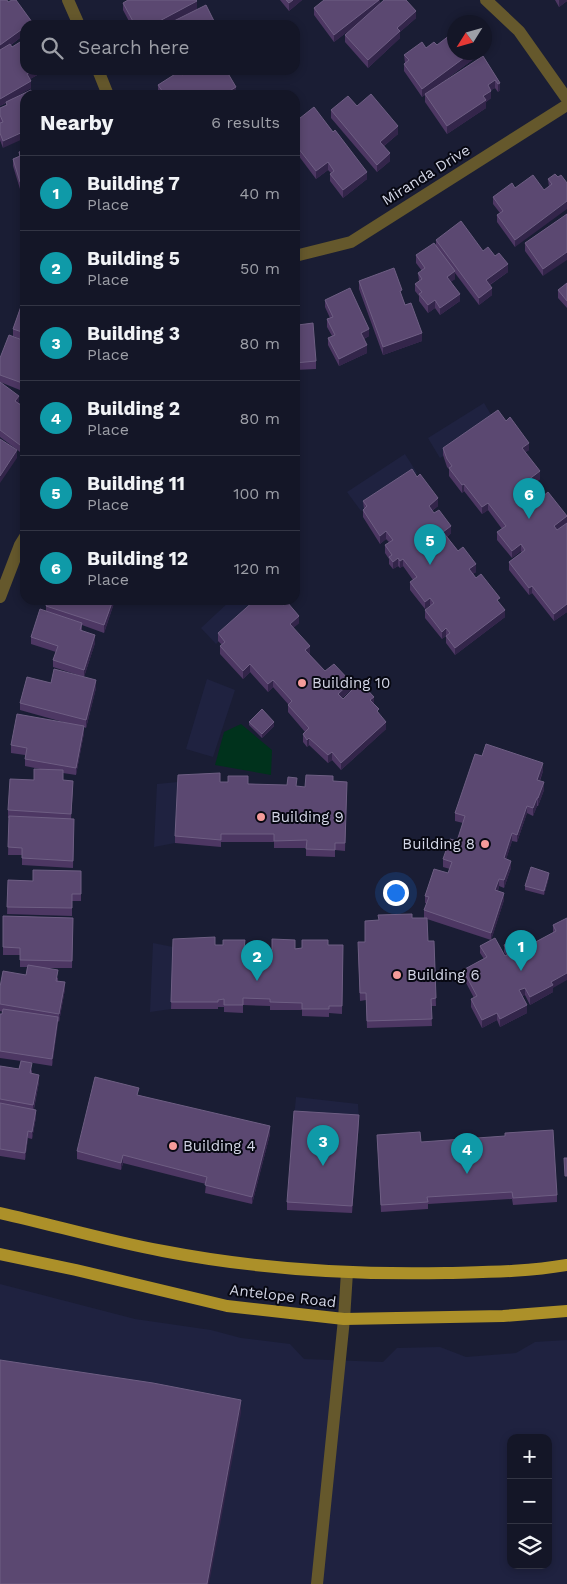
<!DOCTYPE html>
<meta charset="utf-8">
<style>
:root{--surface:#141627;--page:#1d1f2f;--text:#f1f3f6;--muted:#9d9fa7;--line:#333544;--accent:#1a73e8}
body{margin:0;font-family:"Work Sans",sans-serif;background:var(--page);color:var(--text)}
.controls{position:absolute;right:15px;bottom:15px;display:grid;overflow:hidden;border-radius:10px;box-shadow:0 2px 8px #0003}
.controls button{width:45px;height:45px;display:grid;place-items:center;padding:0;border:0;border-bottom:1px solid var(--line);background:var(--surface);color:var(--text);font:25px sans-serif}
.compass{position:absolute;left:447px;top:15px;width:45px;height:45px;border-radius:50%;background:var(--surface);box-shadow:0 2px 8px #0003;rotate:233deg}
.you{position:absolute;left:395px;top:892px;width:18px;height:18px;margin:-12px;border:4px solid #fff;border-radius:50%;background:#1a73e8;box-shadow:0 0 0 8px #1a73e833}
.badge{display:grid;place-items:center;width:32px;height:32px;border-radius:50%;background:var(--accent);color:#fff;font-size:16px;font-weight:700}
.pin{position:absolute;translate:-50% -41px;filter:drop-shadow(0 1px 2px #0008)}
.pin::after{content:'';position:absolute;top:26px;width:18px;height:15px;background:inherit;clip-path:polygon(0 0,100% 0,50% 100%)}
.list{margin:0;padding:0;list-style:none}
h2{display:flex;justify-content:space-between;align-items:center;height:65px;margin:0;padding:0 20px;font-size:21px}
h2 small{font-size:16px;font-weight:400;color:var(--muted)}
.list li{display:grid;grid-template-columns:32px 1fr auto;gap:15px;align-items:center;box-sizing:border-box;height:75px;padding:0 20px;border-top:1px solid var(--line)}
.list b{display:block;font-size:19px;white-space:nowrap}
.list p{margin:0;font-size:16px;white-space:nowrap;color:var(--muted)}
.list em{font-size:16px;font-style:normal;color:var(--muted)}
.icon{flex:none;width:28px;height:28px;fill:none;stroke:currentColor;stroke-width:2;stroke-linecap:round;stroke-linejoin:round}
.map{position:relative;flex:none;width:567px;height:1584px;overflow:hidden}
.search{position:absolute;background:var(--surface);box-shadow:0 2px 8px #0003;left:20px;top:20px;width:280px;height:55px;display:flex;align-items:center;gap:12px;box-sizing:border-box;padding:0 18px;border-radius:15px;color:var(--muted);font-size:19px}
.panel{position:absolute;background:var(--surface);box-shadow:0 2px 8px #0003;left:20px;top:90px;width:280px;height:515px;border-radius:15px}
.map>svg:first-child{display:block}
</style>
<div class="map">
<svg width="567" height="1584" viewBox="0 0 567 1584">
<rect width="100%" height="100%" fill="#1a1d34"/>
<path fill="#1f2240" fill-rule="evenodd" d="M484,403l12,20 -56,35 -12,-20z
M405,454l12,19 -56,38 -14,-19z
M231,600h32l-47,44 -15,-16z
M207,679l28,11 -22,67 -27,-8z
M178,782l-3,61 -21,4 3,-63z
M153,943l20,4 -2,62 -21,3z
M296,1097l62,7 1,18 -65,-4z
M0,1284l135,35 76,11 30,8 49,6 14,15 79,3 14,-14 43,-1 26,10 50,-4 19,-11 32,-2v244h-567zM511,1438h37v127h-37z"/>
<path fill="#00321c" d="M241,724l31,26 -1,25 -56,-10 9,-33z"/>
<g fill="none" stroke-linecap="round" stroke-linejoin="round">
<path stroke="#65582c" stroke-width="12" d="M68,0l11,25
M486,0l33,31 48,68
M98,70l10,25
M295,256l56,-14 216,-137
M0,597l20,-52 5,-8
M317,1584l27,-265 3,-47"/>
<path stroke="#ac9029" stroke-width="12" d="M0,1213c54,12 108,28 163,38 93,18 188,24 283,22 40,-1 81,-1 121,-8
M0,1254l76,16 151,36 117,13 159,-3 64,-5"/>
</g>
<path fill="#4d3763" d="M0,0l8,2 24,23h-7v9l-14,11 1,2 27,23v4l-9,5 1,9 -18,10 -10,50 -3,-8v-32l6,-3v-2l-6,3z
M280,0h22l-13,11z
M380,0v3l36,15 -16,14v6l-32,30 -23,-26v-7l11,-10 -22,17 -20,-27v-7z
M555,0h12v1l-8,6z
M123,3l74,6 -25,13 44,3h-85l-8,-15z
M437,45l38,7v6l-42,31 50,-33 17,27v7l-2,2 -3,-4 -4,2v8l-5,4v6l-39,26 -22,-32v-7l-3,2 -18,-26v-7l1,-1 -1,-8z
M182,75l54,19 -1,1h-75l-2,-3v-7z
M331,110l67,24 -14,12 6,15 -13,11 -46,-54z
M295,122l72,57 -24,19 -13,-17v-7l1,-1 -3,-3 -12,9 -21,-28z
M25,150l-5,39 -7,-23v-7l6,-2v-5z
M558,177l-43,70 -18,-25v-7l3,-2 -7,-9v-7l22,-9 29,2 5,-3 -1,-8z
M567,214l-24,62 -18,-25v-8z
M436,240l47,11 25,21 -18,13 2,10 -13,10 -24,-32v6l-5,3 10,19 -20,14 -5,-7 -7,5 -9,-12v-5l-4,-5v-7l4,-3 -1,-8 4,-2 -6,-8v-8l20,-10z
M359,281l43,16 20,44 -39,14 -24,-66z
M567,283v25l-9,-10v-8z
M25,295v46l-12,-5v-7z
M325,300l44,36 -5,3 3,14 -28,13 -11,-21v-7l4,-2 -5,-9v-8l3,-1 -5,-11z
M295,307l3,18 18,36v8l-21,1z
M25,341v51l-25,-10v-24z
M0,382l19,21 6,5v38l-5,6 -20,-15z
M443,448l86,2 -4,2 15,27 -8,6 10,12 25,19v96l-13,9 -22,-28 -3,2 -20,-25v-8l13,-9 -1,-2 -9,7 -15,-18v-8l5,-3 -14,-19 -6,4 -18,-23 -2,2 -13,-17v-7l-2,-2 -4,-12z
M417,477l21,29 -6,5 19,22 -4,4 11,14 18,21 -3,2 3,4 24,26 5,13 -50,38 -9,-12v-7l-4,3 -17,-21v-8l6,-4 -1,-1 -5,4 -15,-19v-8l3,-2 -10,-14 -3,2 -2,-2 -5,3 -4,-5v-5l-4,-6v-8l4,-3 -3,-3 -6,5 -17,-27v-7l1,-1 -1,-8z
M48,600h67l-11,33 -22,-8v6l13,12 -11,34 12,11 -10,40 -2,-1v6l-8,42 -13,-2v7l10,8 -2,31h3l-1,49 -51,-3v-10h-14l1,-37h-1v-8l26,-30 6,-11 -15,-3v-11l-14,-2v-8l59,-21 -50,-14v-7l31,-20 33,-6 -31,-10v-7l3,-8 -25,-8v-7l15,-26v-5z
M299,623l-6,5 17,25 -1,1 16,17 26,19 -9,8 32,6 12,25 -45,41 -9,-10 -4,3 -19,-18 -2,2 -4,-5v-8l2,-2 -17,-20v-8l-15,-17 -5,5 -18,-20 -7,7 -23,-25v-8l2,-1 -4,-4v-8z
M249,722l25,4 -12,12 -13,-13z
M482,756l61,15 -3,10 4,9 -6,16h-1l-4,10 -6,-3 -10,29 -5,-1 -6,18 5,9 -7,20 -5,-2 -1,5 6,9 -13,40 14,16 1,-1 -2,-3v-7h26l23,-12v-8l14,-7 -14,70v4l-23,13 -5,-10 -3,1 5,17 -27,14 -3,-7 -15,8 -11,-21v-8l3,-1 -11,-21v-7l21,-11 -4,-6v-7l11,-6 -64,-21 1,22h6l2,65h-5l1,20 -65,2 -1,-28 -6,1 -2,-52 7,-7 47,-24h12v-8l3,-6 -2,-1v-7l23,-23 2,-4 -7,-2v-8l14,-18 6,-18 -8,-2v-8z
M333,781l14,1 -2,69 -10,-1v7l-29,-1v-8h-32v-6h-53v5l-46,-4v-7l45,-54 85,5z
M81,871v30h-9v15l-65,-2 1,-34 25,1z
M549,877l-5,18 -19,-5v-4z
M3,916l70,2 -1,50h-28l14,10v3l7,8 -6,33 -1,-1 -6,45 -25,-4 5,9v2l7,9 -5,27 2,8 -4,22 -4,-1 -3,22 -25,-4v-90l19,3 2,-8 -21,-3v-44h2l1,-2 -3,-1v-24l26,-12 1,-8h-7v-12h-17z
M173,939l72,10 27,1 30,-2 26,-3h15l-1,69 -13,-1v4l-27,-1v-6h-32v-4l-27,-1v8l-19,-1v-5h-6v2h-47z
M139,1095l131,39 -18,70 -47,-11 1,-9 -83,-21 -2,7 -44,-11v-8z
M359,1122l-7,91 -65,-3v-8z
M377,1135l44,7 136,53v7l-44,3 -1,-6 -84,5v5l-47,3z"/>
<path fill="#33254a" d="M293,0h9l-13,11v-8z
M379,0h1v7l-46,35v-7z
M559,0h8v1l-8,6z
M197,1v8l-31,16h-14z
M416,11v7l-16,14v6l-32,30v-8l29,-32z
M25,27v7l-25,19v-8z
M472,52h3v6l-53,39v-8z
M33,70h6v4l-12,7v-7z
M160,70h6l-6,3z
M495,80v8l-7,4v-7z
M31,81v7l-31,18v-7z
M500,83v7l-2,2v-8z
M236,87v7l-1,1h-12z
M491,91v7l-5,4v6l-39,26v-8l36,-30z
M398,126v8l-18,15v-7z
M25,131v7l-22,10v-7z
M390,153v8l-13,11v-7z
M328,162v8l-12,9v-8z
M367,172v7l-24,19v-8z
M25,181v7l-5,1v-7z
M567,201v8l-52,38v-7z
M567,252v8l-24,16v-7z
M508,264v8l-22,15v-7z
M455,271v8l-8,6v-8z
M492,288v7l-13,10v-7z
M460,294v7l-20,14v-7z
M435,300v8l-7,5v-8z
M369,329v7l-8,4v-7z
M422,333v8l-39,14v-8z
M367,345v8l-28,13v-7z
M19,396v8l-4,-3z
M25,438v8l-5,6v-7z
M529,443v7l-7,5v-7z
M17,450v8l-17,25v-7z
M540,471v8l-12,8v-7z
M464,484v7l-2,2v-8z
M438,498v8l-9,7v-7z
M488,503v7l-6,4v-7z
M567,516v8l-13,10v-8z
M451,526v7l-8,7v-8z
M386,531v8l-6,5v-8z
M521,544v7l-9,7v-7z
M398,558v8l-5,3v-7z
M403,559v7l-3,2v-7z
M476,564v8l-7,4v-7z
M532,586v7l-3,2v-7z
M430,598v7l-5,4v-7z
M113,600h2l-11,33v-8z
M567,604v8l-13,9v-7z
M505,610v7l-50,38v-7z
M299,616v7l-9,8v-7z
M446,628v8l-4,3v-7z
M95,635v8l-11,34v-7z
M310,646v7l-5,4v-7z
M250,664v8l-7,7v-8z
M96,680v8l-10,40v-8z
M273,680v7l-5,5v-8z
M351,682v8l-13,11v-7z
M374,697v7l-4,-4z
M274,722v4l-12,12v-4z
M386,722v7l-45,41v-7z
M84,726v7l-8,42v-7z
M309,738v7l-2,2v-7z
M332,752v8l-4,3v-8z
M543,763v8l-6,16v-7z
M544,782v8l-6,16v-8z
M537,798v8l-4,10v-8z
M527,806v7l-10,29v-7z
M512,833v8l-8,25v-8z
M511,861v7l-7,20v-8z
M549,873v4l-5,18v-4z
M499,879v7l-4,12v-8z
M504,893v7l-13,41v-8z
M567,973v7l-14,8v4l-23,13v-8l21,-15z
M65,982v7l-6,33v-8z
M525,988v7l-6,3v-8z
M527,1005v8l-27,14v-8z
M497,1013v7l-15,8v-8z
M58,1017v8l-6,41v-7z
M39,1075v7l-6,30v-7z
M36,1110v7l-4,22v-7z
M359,1115v7l-7,91v-7z
M270,1126v8l-18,70v-7z
M28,1131v7l-3,22v-7z
M123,1155v8l-2,7v-7z
M241,1400v13l-32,171h-2z"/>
<path fill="#5b4871" stroke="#6e5e83" d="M0,0h7l1,2 4,-2h4l16,22 -4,3h-3v2l-25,18z
M128,0h68l1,1 -45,24h-17l-12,-22z
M286,0h7l-4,3z
M324,0h55l-45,35 -20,-27z
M384,0h22l10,11 -19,17 3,3 -32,29 -23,-25z
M206,5l10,20h-50z
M454,32v20h18l-50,37 -18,-25 5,-4 -5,-5 18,-13 4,6 8,-6 3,3z
M25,39v31h8l-6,4 4,7 -31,18v-49l10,-6 2,3z
M483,56l17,27 -2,1 -3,-4 -7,5 3,6 -8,5 3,4 -39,26 -22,-32z
M190,70h36l10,17 -13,8h-58l-7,-10 22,-14 2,4z
M31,90l2,5h-8v36l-22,10 -3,-8v-10l3,-1 -3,-7v-7l7,-3 -1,-3z
M371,94l27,32 -18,16 10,11 -13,12 -46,-55 17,-14 9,10z
M314,107l19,25 2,-2 32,42 -24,18 -13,-16 4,-3 -6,-9 -12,9 -21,-27v-22z
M25,150v31l-5,1 -7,-23 7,-3 -1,-4z
M555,174l3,3 3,-2 6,8v18l-52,39 -18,-25 6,-4 -10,-14 19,-14 3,5 18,-13 11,15 8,-6 -4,-5z
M567,214v38l-24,17 -18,-26z
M461,221l22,30 5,-4 7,9 4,-3 9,11 -22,16 6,8 -13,10 -43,-58z
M434,243l21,28 -8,6 13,17 -20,14 -5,-8 -7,5 -9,-11 3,-2 -7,-8 7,-5 -4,-6 7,-5 -9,-13z
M394,268l8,22 -2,1 5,14 6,-2 11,30 -39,14 -24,-66z
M567,283v18l-9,-11z
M350,288l19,41 -8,4 6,12 -28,14 -11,-21 7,-3 -8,-16 6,-2 -8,-17z
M25,295v38l-12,-4z
M297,306l1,19 15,-2 3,38 -21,2v-56z
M9,335l16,6v43l-25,-9v-17z
M0,382l19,14 -4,5 10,7v30l-5,7 -20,-15z
M498,410l8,11 4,-4 19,26 -7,5 18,23 -12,9 14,17 6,-5 19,24 -13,10 3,4 10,-7v81l-13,10 -22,-28 -3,2 -20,-26 16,-12 -4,-6 -9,7 -15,-19 9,-6 -18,-23 -6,4 -18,-23 -2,1 -13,-17 3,-2 -5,-7 -4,-11z
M0,439l17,11 -17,26z
M412,469l5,8 3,-3 18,24 -9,8 5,7 5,-3 12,16 -8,6 15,19 5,-4 13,17 -7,5 7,9 5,-4 19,24 -3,2 8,10 -50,38 -9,-12 4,-3 -4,-5 -4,4 -17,-22 9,-7 -4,-5 -5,4 -15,-20 7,-5 -14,-18 -3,2 -2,-3 -5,4 -4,-5 3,-2 -7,-10 8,-5 -7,-9 -6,5 -17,-26 4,-4 -4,-5z
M48,600h65l-9,25 -58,-19z
M255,600h21l3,3 5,2 3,-3 12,14 -9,8 20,22 -5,4 20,21 9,-7 17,18 -13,12 5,5 17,-17 14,15 -4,3 9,9 -2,2 9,11 -45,41 -9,-11 -4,3 -19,-17 -2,2 -4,-6 6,-6 -21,-23 4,-4 -19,-21 -5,4 -18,-20 -7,7 -23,-25 5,-4 -7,-9z
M40,609l42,14 -2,7 15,5 -11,35 -31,-10 5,-14 -27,-9z
M54,669l42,11 -10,40 -66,-17 7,-26 24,6z
M262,709l12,13 -12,12 -13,-12z
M17,714l67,12 -8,42 -51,-9 2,-11 -16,-3z
M486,744l57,19 -6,17 7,2 -6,16h-1l-4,10 -6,-2 -10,29 -5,-2 -8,25 7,3 -7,19 -5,-1 -4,11 9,3 -13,40 -67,-23 5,-13 -4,-1 9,-27 14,4 4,-11 -9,-3 7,-20 7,2 8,-25 -10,-3 20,-59 7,2z
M34,769l29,1v10l10,1 -2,33 -63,-4 2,-31 24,1z
M220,773v9h8v-6h20v8l39,1 1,-8 9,1 -1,8 9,1 1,-12 27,1v5l14,1 -2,61h-10v7l-29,-1 1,-9 -33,1v-7h-53v6l-46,-4 3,-61z
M9,816l65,3 -1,42 -51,-3v-10l-14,-1z
M531,867l18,6 -5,18 -19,-5z
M33,870l48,1v23h-9v14l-65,-1 1,-27 25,1z
M412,914v4h15l1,23h6l2,57 -5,1 1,20 -65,2 -1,-28h-6l-2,-51h7v-21l14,-1 -1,-5z
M3,916l70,2 -1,43 -52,-1v-12l-17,-1z
M567,918v55l-16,9 2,3 -23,12 -5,-9 -6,2 8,15 -27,14 -3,-6 -15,7 -11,-21 6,-3 -14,-26 24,-13 -7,-11 15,-8 10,18 4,-2 -5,-9 20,-11 6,11 26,-14 -3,-6z
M215,937v8h8v-5h22l-1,9 28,1v-11l23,1v9l7,-1v-8h26v5h15l-1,61h-13v3h-27v-6l-32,-1v-3l-27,-1v7h-19v-6l-6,1v2h-47l2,-63z
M28,965l30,5 -2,11 9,1 -6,32 -59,-10v-17l3,-16 23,4z
M3,1009l55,8 -6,42 -52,-8v-37h2z
M21,1061l11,2 -2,10 9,2 -6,30 -33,-6v-33l19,3z
M95,1077l44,11 -2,7 133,31 -18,71 -47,-12 2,-8 -84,-22 -2,8 -44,-12z
M0,1103l36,7 -4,22 -4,-1 -3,22 -25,-4z
M294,1111l65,4 -7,91 -65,-4z
M553,1130l4,65 -44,3 -1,-6 -85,5 1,5 -47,3 -4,-70 43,-3 1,10 84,-6v-3z
M564,1158h3v18h-2z
M0,1360l153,23 88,17 -34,184h-207z"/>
<g fill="#f59b9a" stroke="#070812" stroke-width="2">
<circle cx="302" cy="683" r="5"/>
<circle cx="261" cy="817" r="5"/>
<circle cx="485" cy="844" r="5"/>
<circle cx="397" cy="975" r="5"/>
<circle cx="173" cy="1146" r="5"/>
</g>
<g text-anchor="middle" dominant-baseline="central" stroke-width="4" stroke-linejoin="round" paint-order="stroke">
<g font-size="15" fill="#d2d5e5" stroke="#070812">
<text transform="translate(426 175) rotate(-32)">Miranda Drive</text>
<text transform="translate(283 1296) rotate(7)">Antelope Road</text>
</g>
<g font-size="15" fill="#d2d5e5" stroke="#070812" text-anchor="start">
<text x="312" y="683">Building 10</text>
<text x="271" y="817">Building 9</text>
<text x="475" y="844" text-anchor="end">Building 8</text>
<text x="407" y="975">Building 6</text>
<text x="183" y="1146">Building 4</text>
</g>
</g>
</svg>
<div class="controls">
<button>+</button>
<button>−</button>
<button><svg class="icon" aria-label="layers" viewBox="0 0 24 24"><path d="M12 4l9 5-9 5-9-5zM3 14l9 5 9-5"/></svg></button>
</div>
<svg class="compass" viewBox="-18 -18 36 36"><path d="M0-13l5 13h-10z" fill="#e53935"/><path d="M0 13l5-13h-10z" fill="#9d9fa7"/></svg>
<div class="you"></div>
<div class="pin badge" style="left:521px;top:971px;background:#0f9aa8">1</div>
<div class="pin badge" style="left:257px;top:981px;background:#0f9aa8">2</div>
<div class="pin badge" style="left:323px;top:1166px;background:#0f9aa8">3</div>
<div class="pin badge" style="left:467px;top:1174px;background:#0f9aa8">4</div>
<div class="pin badge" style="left:430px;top:565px;background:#0f9aa8">5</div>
<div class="pin badge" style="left:529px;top:519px;background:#0f9aa8">6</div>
<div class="search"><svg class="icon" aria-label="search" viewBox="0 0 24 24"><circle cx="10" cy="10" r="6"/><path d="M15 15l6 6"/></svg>Search here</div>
<section class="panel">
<h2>Nearby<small>6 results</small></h2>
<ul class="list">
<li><span class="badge" style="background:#0f9aa8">1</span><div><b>Building 7</b><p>Place</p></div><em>40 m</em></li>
<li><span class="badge" style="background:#0f9aa8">2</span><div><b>Building 5</b><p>Place</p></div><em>50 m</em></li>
<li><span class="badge" style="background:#0f9aa8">3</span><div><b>Building 3</b><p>Place</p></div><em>80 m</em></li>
<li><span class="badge" style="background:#0f9aa8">4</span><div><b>Building 2</b><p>Place</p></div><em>80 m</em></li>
<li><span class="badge" style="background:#0f9aa8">5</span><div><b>Building 11</b><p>Place</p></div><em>100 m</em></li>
<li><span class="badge" style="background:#0f9aa8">6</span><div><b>Building 12</b><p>Place</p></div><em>120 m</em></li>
</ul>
</section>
</div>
